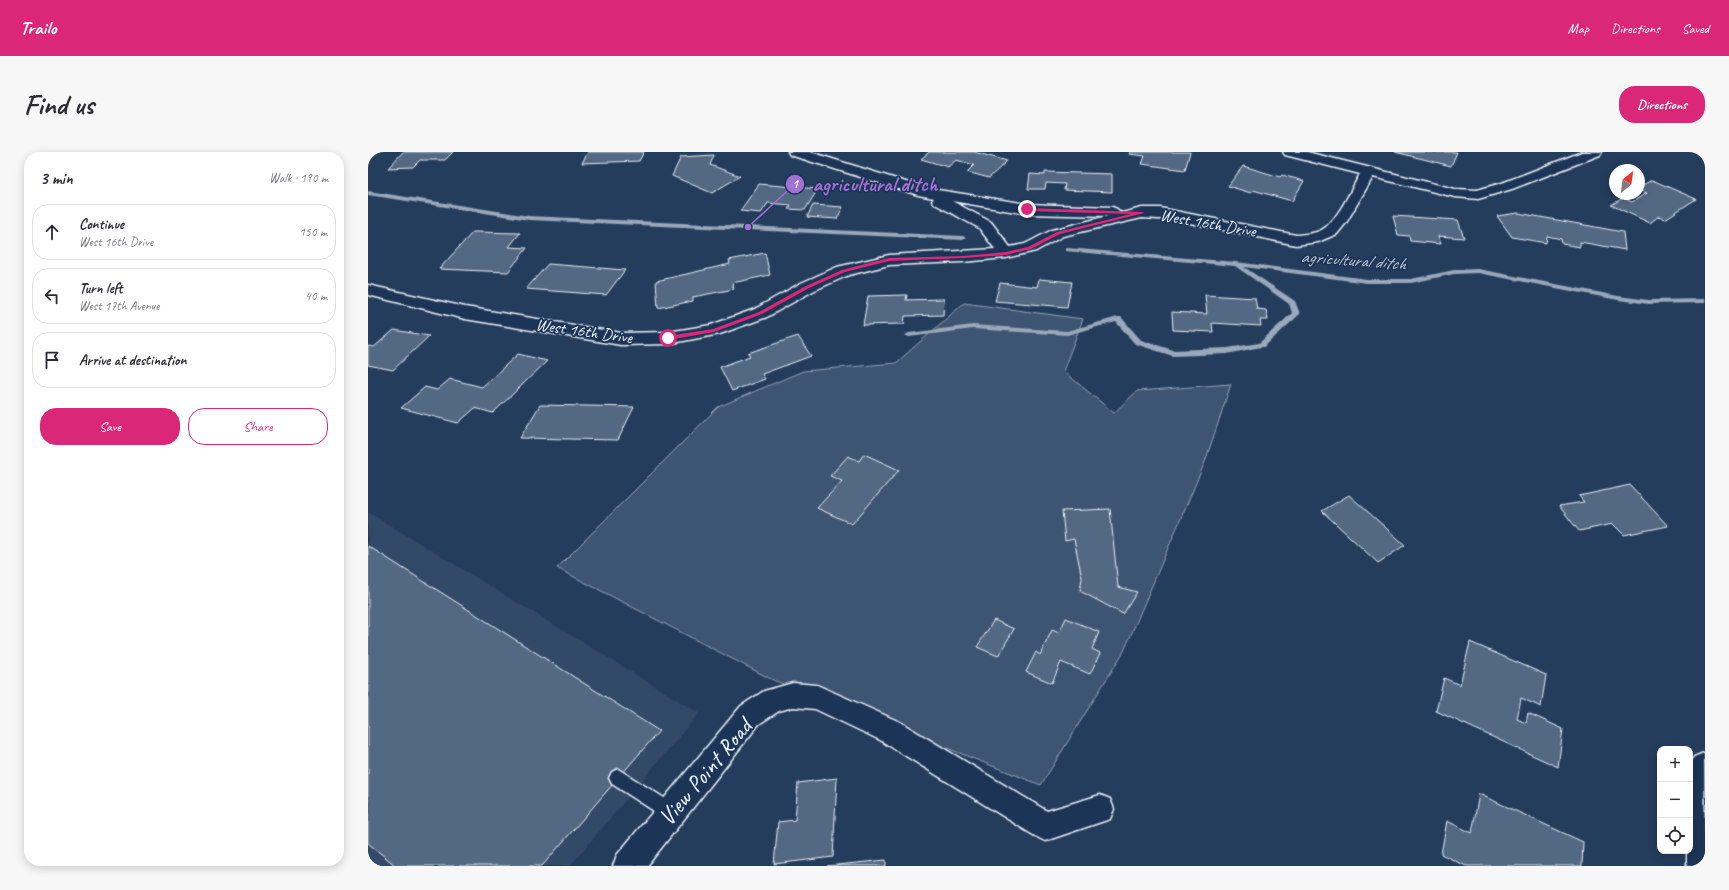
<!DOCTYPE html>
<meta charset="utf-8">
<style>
:root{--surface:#fff;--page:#f7f7f7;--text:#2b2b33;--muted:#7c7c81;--line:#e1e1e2;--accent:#db2777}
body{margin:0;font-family:Caveat,sans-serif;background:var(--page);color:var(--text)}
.controls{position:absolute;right:12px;bottom:12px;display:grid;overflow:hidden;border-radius:8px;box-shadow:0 2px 10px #0003}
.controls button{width:36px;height:36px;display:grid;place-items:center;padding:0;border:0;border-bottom:1px solid var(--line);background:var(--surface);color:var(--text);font:20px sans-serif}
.compass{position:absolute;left:1241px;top:12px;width:36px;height:36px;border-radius:50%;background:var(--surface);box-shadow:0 2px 10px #0003;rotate:29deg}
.stop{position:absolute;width:12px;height:12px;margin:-9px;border:3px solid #db2777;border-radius:50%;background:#fff}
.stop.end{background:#db2777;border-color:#fff;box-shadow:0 1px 4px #0008}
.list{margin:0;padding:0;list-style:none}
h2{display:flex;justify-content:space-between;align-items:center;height:52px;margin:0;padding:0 16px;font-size:17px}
h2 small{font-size:13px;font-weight:400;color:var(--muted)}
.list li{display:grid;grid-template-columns:26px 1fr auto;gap:12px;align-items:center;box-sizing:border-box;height:56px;margin:0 8px 8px;padding:0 8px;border:1px solid var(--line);border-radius:16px}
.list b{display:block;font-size:15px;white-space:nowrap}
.list p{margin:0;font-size:13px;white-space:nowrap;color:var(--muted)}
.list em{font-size:13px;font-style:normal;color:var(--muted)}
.actions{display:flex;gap:8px;padding:12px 16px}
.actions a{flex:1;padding:9px 0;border:1px solid var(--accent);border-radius:16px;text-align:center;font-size:14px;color:var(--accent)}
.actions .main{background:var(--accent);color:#fff}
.icon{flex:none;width:22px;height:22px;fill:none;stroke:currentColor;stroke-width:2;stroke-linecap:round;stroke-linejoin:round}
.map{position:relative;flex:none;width:1337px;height:714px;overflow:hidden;border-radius:16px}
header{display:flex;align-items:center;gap:24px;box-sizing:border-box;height:56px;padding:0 20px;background:var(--accent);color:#fff}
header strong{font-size:19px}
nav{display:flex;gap:22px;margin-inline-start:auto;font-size:14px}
.intro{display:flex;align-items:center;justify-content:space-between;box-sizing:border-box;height:96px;padding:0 24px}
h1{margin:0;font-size:28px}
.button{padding:10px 18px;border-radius:16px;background:var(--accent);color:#fff;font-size:14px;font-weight:700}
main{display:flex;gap:24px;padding:0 24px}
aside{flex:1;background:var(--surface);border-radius:16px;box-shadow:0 2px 10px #0003}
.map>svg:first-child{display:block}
</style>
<header>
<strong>Trailo</strong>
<nav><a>Map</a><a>Directions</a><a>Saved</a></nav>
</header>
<div class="intro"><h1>Find us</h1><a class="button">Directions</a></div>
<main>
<aside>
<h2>3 min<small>Walk · 190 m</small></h2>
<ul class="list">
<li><svg class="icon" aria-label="ahead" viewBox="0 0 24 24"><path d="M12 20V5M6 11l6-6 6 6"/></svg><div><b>Continue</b><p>West 16th Drive</p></div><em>150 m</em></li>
<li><svg class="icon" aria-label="left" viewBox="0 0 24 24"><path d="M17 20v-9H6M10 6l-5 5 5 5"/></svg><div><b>Turn left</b><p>West 17th Avenue</p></div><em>40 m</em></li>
<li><svg class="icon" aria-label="arrive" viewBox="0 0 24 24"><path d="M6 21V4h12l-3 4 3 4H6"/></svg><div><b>Arrive at destination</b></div></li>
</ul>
<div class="actions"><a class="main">Save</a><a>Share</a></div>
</aside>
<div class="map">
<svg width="1337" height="714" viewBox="0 0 1337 714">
<rect width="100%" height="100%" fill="#253d5d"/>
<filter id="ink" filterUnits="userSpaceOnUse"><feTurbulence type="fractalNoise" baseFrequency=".025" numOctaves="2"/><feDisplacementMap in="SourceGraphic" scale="8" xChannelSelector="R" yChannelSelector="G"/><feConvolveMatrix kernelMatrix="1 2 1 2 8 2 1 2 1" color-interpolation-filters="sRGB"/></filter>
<g filter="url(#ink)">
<path fill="#334a68" d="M0,360l331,201 -129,153h-202z"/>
<path fill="#3e5472" stroke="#93a2b5" d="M596,151l119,16 -20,52 51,42 23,-22 94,-7 -26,78 -81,189 -83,134 -268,-105 -216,-112 161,-161 85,-36 93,-8z"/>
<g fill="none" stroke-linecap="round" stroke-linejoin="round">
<path fill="#99a8ba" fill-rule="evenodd" d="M0,39l161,25 434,20 3,2 -3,2 -434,-20 -161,-25z
M699,96l169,14 131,17h44l43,-9 24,-1 140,27 31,4 56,-1v4l-56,1 -31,-4 -140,-27 -24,1 -43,9h-44l-123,-16 51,34 5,13 -36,33h-3l-34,7 -54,2 -38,-12 -19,-22 -49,13 -94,-6 -64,8 -4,-2 4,-2 64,-8 94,6 51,-14h3l20,23 32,10 54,-2 32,-5 33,-30 -3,-9 -54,-38 -170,-15v-2z"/>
</g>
<path fill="#536782" stroke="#e8f1f8" d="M35,0h50l-8,8h-25l-7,7 -25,1z
M220,0h56l-5,9 -57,2z
M561,0h45l33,9 -18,17 -22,-6 7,-7 -18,-5 -8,7 -27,-8z
M762,0h60l-5,18 -43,-6 3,-8 -16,-2z
M1027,0h62l-6,14z
M346,3l-4,10 30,11 -28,17 -40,-17 9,-19z
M875,14l37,11 2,-2 22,6 -12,20 -39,-11 -2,3 -23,-7z
M677,20l67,2v18l-48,-2 1,-6 -19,-1 -1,6h-17l2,-15 15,1z
M1284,28l44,19 -31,20 -6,-3 -9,7 -39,-18 12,-7 9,4 15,-9 -8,-3v-3z
M391,32l59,5 -13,21 -17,-1 3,-4 -23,-2 -7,10 -21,-2z
M445,53l30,2 -6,12 -30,-2z
M1150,61l105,19 2,18 -45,-8v5l-18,-3 -1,-5 -14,-3 -1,7 -34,-6 -15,-21z
M1025,64l65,4 6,18 -26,-2 3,8 -31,-3 -1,-5 -11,-1z
M105,80l47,1 -11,14 18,1 -19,24 -69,-3z
M397,101l5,22 -38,8 2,6 -41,8v4l-35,7 -2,-27 74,-17 -1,-4z
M180,112l77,6 -19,25 -80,-6z
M671,127l33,3 -5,25 -72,-6 5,-18 37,4z
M539,143l-1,5 38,-1 -1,16 -38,1 -1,8 -41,1 5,-29z
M837,143l50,3 2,11 9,1 2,10h-8l1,6 -49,-3 1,9 -40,-2 -1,-18 35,2z
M26,178l35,6 -36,34 -25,-5v-19l6,1z
M430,184l13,20 -49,18 3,5 -33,12 -12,-24 30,-11 -2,-3z
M150,202l29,7 -54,52 -18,-5 -17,15 -57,-15 24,-21 12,3 13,-11 32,8z
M172,253l94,2 -16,33 -98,-2z
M496,302l35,16 -47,54 -35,-16 25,-27 -12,-5 18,-20 11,5z
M1262,333l38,41 -44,9 -11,-11 -34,7 -20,-25 25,-4 -5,-6z
M981,343l56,50 -27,18 -56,-52z
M742,357l8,78 19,5 -14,22 -43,-23 2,-13 -8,-39 -9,2 -3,-30z
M0,394l291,185 -117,135h-146l-28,-23z
M698,466l33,14 -7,17 8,4 -10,21 -29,-12 -9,21 -26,-11 10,-20 4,3 12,-25 7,3z
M626,468l20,9 -16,27 -21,-9z
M1102,490l76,33 -5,32 -20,-9 -4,21 9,4 2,-10 35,16 -5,38 -122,-56 8,-33 16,7z
M469,626l-4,79 -59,7 4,-42 17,-2 3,-37z
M1111,642l104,48 -1,24h-116l-25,-12 6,-33 25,12z
M518,708v6h-59z"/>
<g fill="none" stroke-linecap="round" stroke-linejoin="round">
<g stroke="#e8f1f8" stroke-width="3">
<path id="service" d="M250,617l59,37 3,6 -3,6 -6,3 -6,-3 -53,-34 -3,-6 3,-6z"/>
</g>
<g stroke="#e8f1f8" stroke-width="3">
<path id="minor" d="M420,0h22l115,36 102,16 85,3 5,2 3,3 -2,2 24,-6h18l136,27c10,-1 22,-1 30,-8 14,-12 25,-37 34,-53l-75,-19 -2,-3h24l148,37 22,1 25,-7 80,-31h20l-2,3 -88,34 -34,10 -23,-2 -82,-20 -27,46 -9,11 -19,8 -22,3 -121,-25 -33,-2 -79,18 -27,15 -30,7 -43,4 -74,3 -40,10 -36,16 -46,26 -47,17 -52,10 -47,1 -156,-26 -97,-24v-10l97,22 156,26 47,-1 43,-7 44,-16 46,-26 36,-16 52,-12 106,-6 -16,-21 -44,-24 -3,-3 2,-3 -16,-3 -128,-40zM584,49l75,13 81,2 -56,14 -27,14 -15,3 -19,-25z
M425,531l24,2 83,37 147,89 53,-16 10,4 4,10 -4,10 -65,22 -10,-5 -155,-96 -65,-31 -22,-2 -14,4 -20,13 -112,142h-34l4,-11 124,-149 23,-15z
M1336,601l1,113h-18v-15h3v-84l4,-10z"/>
</g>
<use href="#service" fill="#1d3557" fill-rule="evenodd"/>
<use href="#minor" fill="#1d3557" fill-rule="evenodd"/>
</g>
</g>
<path fill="#db2777" d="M658,56l116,4 2,1 -84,21 -29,15 -25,6 -43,3 -74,3 -44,11 -36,16 -47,26 -48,18 -46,8 -3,-2 3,-2 45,-7 46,-17 47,-26 36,-16 47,-12 74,-2 43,-4 22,-5 29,-15 74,-18 -104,-3z"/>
<g text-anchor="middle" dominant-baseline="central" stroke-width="3.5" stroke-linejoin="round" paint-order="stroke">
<g font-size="17" fill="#e8f1f8" stroke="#1d3557">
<text transform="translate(840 71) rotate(10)">West 16th Drive</text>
<text transform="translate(216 179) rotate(8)">West 16th Drive</text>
</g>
<g font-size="18" font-style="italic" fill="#b4c1ce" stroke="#1d3557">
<text transform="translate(985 108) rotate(4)">agricultural ditch</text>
</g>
<g font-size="24" fill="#e8f1f8" stroke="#1d3557">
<text transform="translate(337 620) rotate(-50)">View Point Road</text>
</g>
</g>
<path fill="none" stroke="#a171d3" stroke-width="1.5" d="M380 75L427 32"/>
<g fill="#a171d3" stroke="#1d3557" stroke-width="1.5">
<circle cx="380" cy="75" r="4"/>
<circle cx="427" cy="32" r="10"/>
</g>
<g font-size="12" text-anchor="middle" font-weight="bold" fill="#fff">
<text x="427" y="36">1</text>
</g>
<g font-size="21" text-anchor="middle" font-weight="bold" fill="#a171d3" stroke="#1d3557" stroke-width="3.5" stroke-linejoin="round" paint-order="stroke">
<text x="507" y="39">agricultural ditch</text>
</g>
</svg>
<div class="controls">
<button>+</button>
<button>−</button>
<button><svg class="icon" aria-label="locate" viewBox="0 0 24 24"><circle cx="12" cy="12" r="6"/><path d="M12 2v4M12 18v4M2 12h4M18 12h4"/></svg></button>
</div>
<svg class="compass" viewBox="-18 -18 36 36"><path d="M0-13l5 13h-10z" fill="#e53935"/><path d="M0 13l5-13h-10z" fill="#7c7c81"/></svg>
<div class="stop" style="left:300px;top:186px"></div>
<div class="stop end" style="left:659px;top:57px"></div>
</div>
</main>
